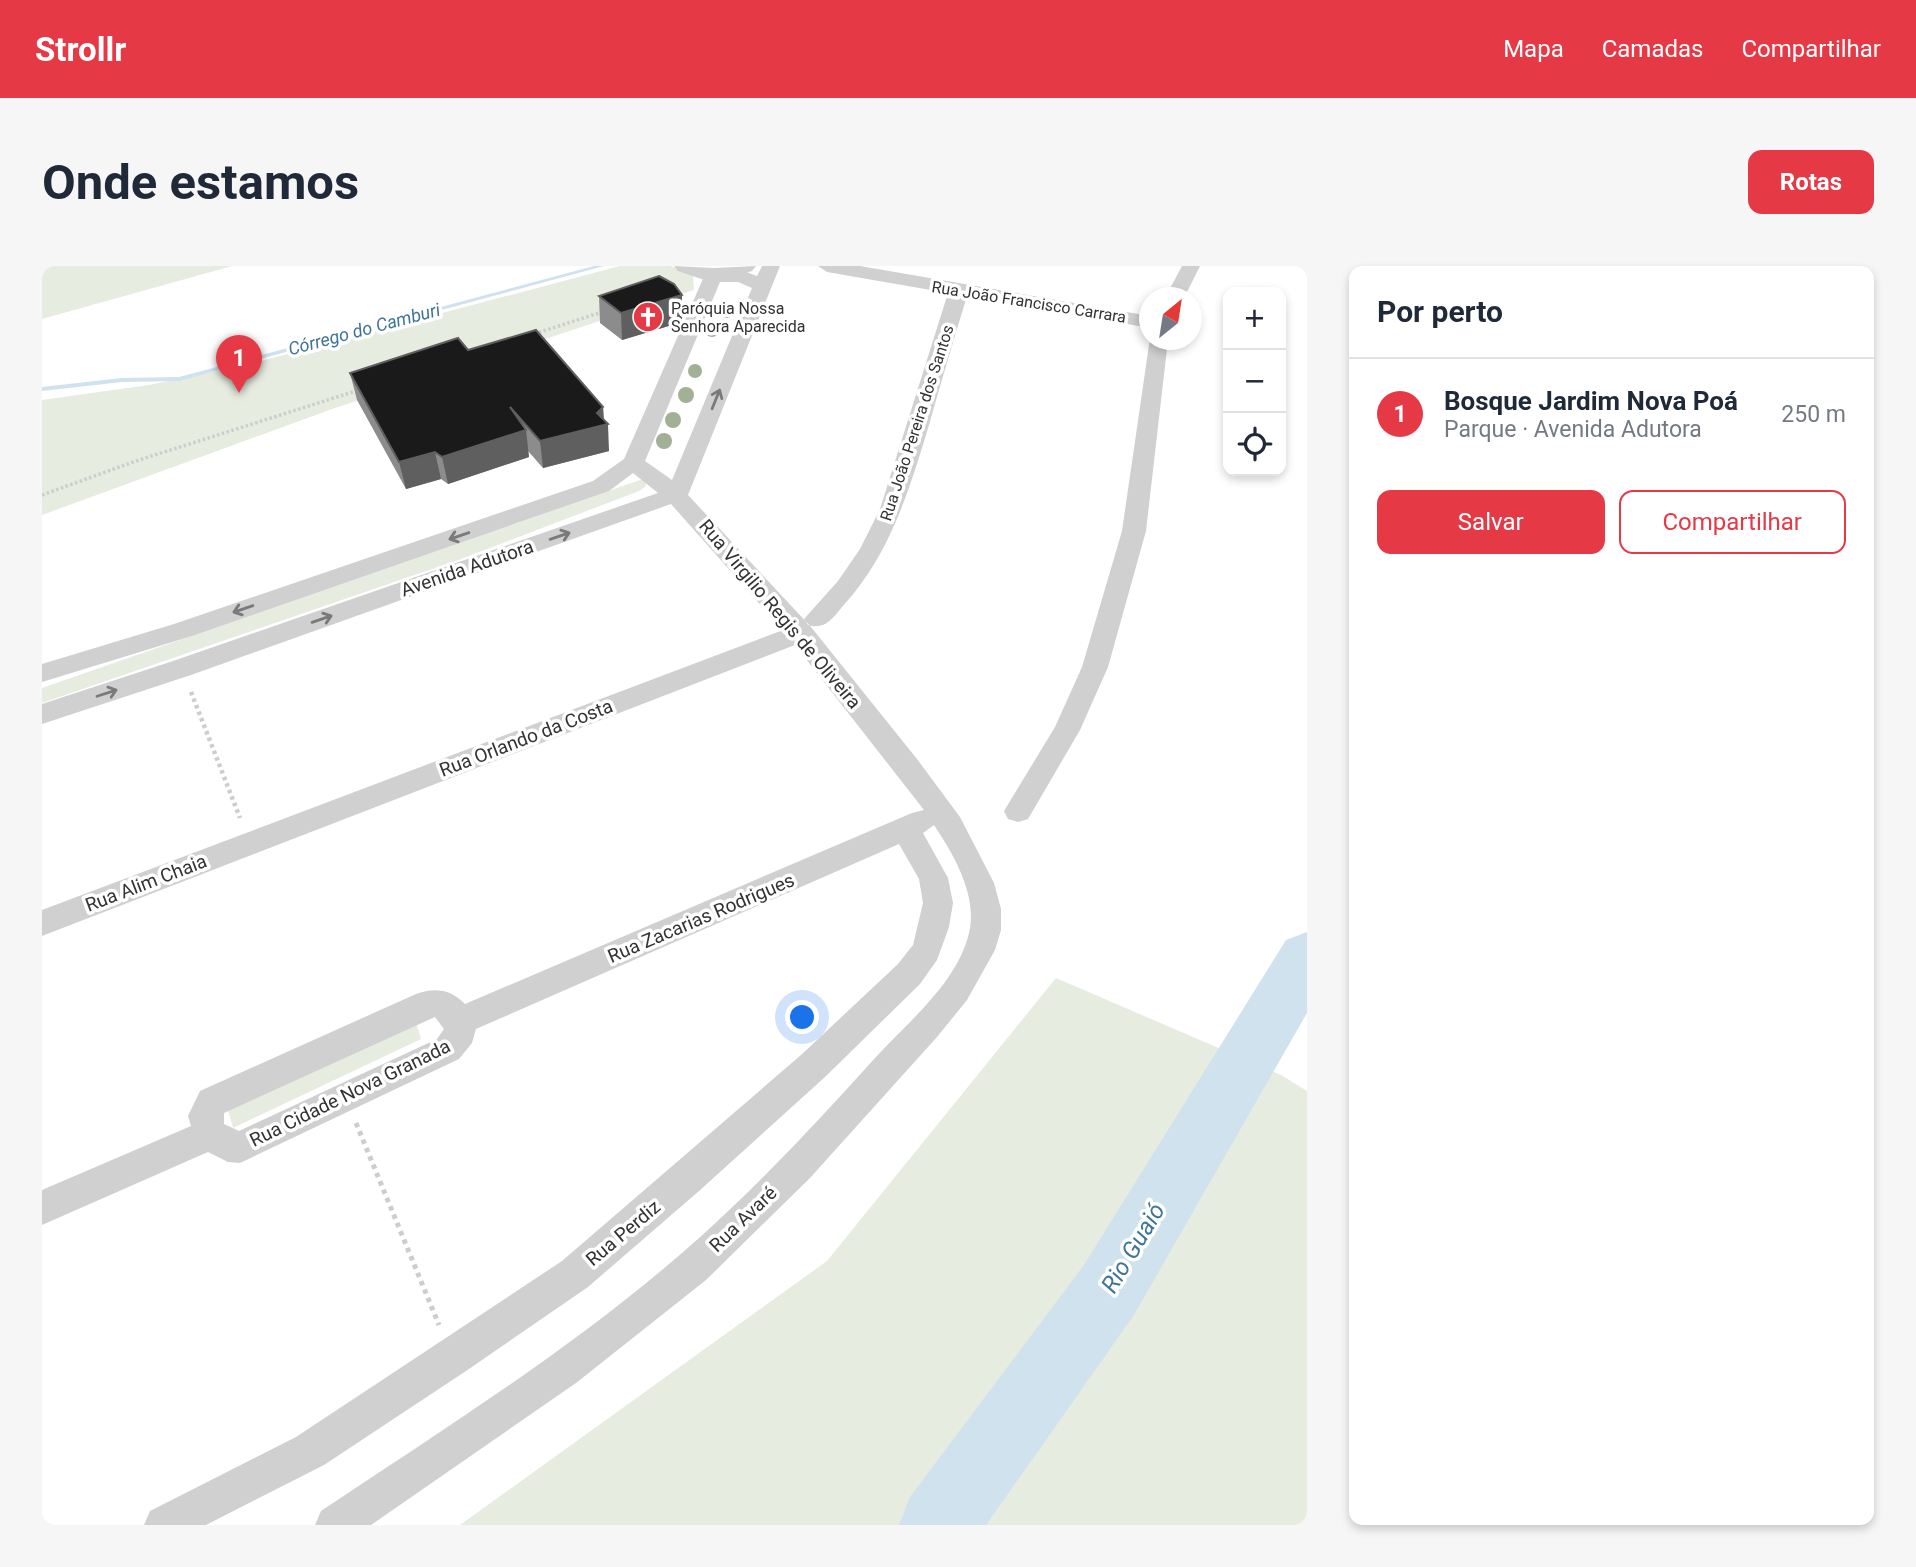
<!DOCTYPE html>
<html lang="pt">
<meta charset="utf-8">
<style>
:root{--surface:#fff;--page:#f6f6f7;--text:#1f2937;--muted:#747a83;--line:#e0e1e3;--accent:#e63946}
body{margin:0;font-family:Roboto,sans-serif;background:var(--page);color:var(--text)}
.controls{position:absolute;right:21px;top:21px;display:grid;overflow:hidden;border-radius:14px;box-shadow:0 4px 10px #0003}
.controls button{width:63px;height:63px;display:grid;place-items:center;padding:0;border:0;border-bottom:2px solid var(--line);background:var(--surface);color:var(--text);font:35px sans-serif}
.compass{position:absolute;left:1097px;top:21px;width:63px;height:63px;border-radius:50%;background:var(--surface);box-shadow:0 4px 10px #0003;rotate:30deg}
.you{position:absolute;left:761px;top:752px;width:24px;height:24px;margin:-18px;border:5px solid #fff;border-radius:50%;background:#1a73e8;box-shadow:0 0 0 10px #1a73e833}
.badge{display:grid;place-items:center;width:46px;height:46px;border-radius:50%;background:var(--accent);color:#fff;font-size:23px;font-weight:700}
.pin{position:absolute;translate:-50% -58px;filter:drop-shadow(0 2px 4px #0008)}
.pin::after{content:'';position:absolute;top:37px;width:24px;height:21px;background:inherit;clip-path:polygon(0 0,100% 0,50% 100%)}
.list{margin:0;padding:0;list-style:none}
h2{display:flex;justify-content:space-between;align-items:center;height:91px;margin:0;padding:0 28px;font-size:30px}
h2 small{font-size:23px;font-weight:400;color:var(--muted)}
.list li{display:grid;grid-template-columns:46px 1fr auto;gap:21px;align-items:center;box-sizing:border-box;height:112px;padding:0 28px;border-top:2px solid var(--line)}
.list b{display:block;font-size:26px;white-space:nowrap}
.list p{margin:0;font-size:23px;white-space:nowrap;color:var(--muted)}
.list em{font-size:23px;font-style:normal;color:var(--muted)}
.actions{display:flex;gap:14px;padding:21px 28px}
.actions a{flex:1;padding:16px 0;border:2px solid var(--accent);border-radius:14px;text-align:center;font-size:24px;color:var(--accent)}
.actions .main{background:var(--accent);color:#fff}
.icon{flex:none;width:38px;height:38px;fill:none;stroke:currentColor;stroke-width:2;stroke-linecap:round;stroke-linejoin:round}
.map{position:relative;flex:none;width:1265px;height:1259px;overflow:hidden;border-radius:14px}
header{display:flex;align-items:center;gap:42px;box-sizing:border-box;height:98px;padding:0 35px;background:var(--accent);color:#fff}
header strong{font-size:33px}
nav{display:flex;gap:38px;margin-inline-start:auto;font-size:24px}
.intro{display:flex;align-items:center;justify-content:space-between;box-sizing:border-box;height:168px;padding:0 42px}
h1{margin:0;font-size:49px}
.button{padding:18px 32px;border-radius:14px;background:var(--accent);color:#fff;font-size:24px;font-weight:700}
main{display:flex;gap:42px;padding:0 42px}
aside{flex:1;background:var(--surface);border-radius:14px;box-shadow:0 4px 10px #0003}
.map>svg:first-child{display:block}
</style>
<header>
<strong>Strollr</strong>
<nav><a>Mapa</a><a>Camadas</a><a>Compartilhar</a></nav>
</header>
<div class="intro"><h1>Onde estamos</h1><a class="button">Rotas</a></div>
<main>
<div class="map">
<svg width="1265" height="1259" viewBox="0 0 1265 1259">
<rect width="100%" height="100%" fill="#fff"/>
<path fill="#e6ecdf" d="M0,0h190l-190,53z
M578,0h50l23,8 1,16 -359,118 -293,107v-115l107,-15 93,-19z
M598,214h5l1,6 -7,5 -178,68 -419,144v-15z
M1014,712l225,97 26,16v434h-847l367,-264z
M373,753l6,20 -188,89 -8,-29z"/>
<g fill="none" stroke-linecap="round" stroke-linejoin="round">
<path fill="#cfe2ee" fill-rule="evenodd" d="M552,0h10l-425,115 -57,1 -80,9v-4l80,-9 57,-1z"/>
<path fill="#cfe2ee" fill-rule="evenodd" d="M1265,666v81l-173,302 -148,210h-87l11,-28 174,-232 202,-325z"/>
<path stroke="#cdcdcd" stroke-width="3.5" stroke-dasharray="2.5 2.5" stroke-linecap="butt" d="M492,68l68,-22
M0,229l94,-34 223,-71"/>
<path stroke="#cdcdcd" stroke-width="4.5" stroke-dasharray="3.5 3.5" stroke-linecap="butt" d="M149,426l49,126"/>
<path stroke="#cdcdcd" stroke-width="5" stroke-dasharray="4.5 4.5" stroke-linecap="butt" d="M314,857l83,202"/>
<path fill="#d0d0d0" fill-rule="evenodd" d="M720,0h18l-92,229 123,132 106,132 43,58 34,66 7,26v21l-6,20 -28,50 -30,37 -127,141 -104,102 -130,103 -205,142h-56l6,-14c123,-82 249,-161 361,-258 69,-60 132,-127 193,-195 34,-37 82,-75 94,-125 9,-37 -15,-78 -35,-108l-11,8 25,45 5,25 -4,24 -12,33 -17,24 -95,93 -126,114 -111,96 -122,84 -142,94 -118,60h-62l6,-14 146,-74 266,-176 239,-206 97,-91 15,-19 10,-42 -4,-24 -20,-35 -423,185 -4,14 -13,16 -219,104 -12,-1 -20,-10 -166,73v-35l149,-64 -3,-10 12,-25 216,-97c18,-7 35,-5 49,10l447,-191 12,-3 -129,-165 -753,291v-26l741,-280 -112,-126 -480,171 -149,49v-20l131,-43 485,-168 -25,-20 -24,18 -417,145 -150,46v-18l132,-40 419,-143 31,-22 82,-187 35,-2 16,6zM678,16h18l14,6 -80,192 -27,-19zM393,751l9,12 -7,10 -198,92 -15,-7v-11z
M776,0h42l290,50v12l-183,-32c-13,43 -26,86 -38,129 -20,66 -39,130 -87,182 -10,12 -17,23 -34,18l-4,-6 34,-38 22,-32 20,-40 68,-216 -121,-21z
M1140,0h18l-16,32h-19z
M1108,72l18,2 -22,191 -38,136 -28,63 -52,89 -10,3 -10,-3 -4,-8 51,-84 27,-60 40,-136z"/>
<path fill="#d0d0d0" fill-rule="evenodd" d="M632,0l40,2 42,-2 -4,5 -39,12 -35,-12z"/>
</g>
<g fill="#a2b095">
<circle cx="685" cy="45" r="7"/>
<circle cx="670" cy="64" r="7"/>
<circle cx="653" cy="105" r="7"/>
<circle cx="644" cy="129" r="8"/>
<circle cx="631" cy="154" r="8"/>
<circle cx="622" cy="175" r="8"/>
</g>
<path fill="#8c8c8c" d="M557,30l83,26 -60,18 -22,-17z
M426,84l135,57 1,13 5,31 -66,17 -15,-17 1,6 -81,27 -7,-5 -35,10 -49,-89 -7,-27z"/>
<path fill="#5f5f5f" d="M640,29v27l-60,18 -1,-27z
M561,141l1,18 4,-1 1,27 -66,17 -3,-27 57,-28z
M484,164l3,27 -81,27 -6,-27z
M393,186l6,27 -35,10 -7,-27z"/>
<path fill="#1a1a1a" stroke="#5f5f5f" stroke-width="2" d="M617,10l15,8 8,11 -61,18 -22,-17z
M494,64l67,77 -6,6 11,11 -68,17 -30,-34 16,23 -84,27 -7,-5 -36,10 -49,-89 108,-35 10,12z"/>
<defs><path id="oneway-shaft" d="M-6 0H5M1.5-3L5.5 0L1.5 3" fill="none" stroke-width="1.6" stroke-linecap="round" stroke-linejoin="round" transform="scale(1.75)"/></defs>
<g stroke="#7a7a7a">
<use href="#oneway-shaft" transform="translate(674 133) rotate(-68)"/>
<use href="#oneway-shaft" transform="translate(417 270) rotate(161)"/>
<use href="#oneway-shaft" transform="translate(518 270) rotate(-19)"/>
<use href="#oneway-shaft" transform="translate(201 343) rotate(161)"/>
<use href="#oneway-shaft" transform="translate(280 353) rotate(-19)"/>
<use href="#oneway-shaft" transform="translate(65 427) rotate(-18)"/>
</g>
<defs>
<g id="church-disc" transform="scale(1.575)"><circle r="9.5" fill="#e63946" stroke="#fff"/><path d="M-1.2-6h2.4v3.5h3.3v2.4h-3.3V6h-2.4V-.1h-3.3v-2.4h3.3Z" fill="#fff"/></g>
</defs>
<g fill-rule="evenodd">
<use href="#church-disc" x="606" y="51"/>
</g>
<g text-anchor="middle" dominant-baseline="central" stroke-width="7" stroke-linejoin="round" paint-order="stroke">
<g font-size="16" fill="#333" stroke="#fff">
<text transform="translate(987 36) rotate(9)">Rua João Francisco Carrara</text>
<text transform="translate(875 157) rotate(-72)">Rua João Pereira dos Santos</text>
</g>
<g font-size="16" fill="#333" stroke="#fff" text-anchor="start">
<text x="629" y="42">Paróquia Nossa<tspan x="629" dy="18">Senhora Aparecida</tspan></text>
</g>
<g font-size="18" font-style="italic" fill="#3f7597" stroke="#fff">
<text transform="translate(322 63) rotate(-15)">Córrego do Camburi</text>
</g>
<g font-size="19" fill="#333" stroke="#fff">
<text transform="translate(425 302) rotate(-19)">Avenida Adutora</text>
<text transform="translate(738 348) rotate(50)">Rua Virgilio Regis de Oliveira</text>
<text transform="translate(484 472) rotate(-21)">Rua Orlando da Costa</text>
<text transform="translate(104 617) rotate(-21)">Rua Alim Chaia</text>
<text transform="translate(659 652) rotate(-23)">Rua Zacarias Rodrigues</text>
<text transform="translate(308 827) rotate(-26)">Rua Cidade Nova Granada</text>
<text transform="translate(701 953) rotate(-44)">Rua Avaré</text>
<text transform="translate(581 967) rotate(-40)">Rua Perdiz</text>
</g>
<g font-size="24" font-style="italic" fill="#3f7597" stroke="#fff">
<text transform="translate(1091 982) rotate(-59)">Rio Guaió</text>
</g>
</g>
</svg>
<div class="controls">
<button>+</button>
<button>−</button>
<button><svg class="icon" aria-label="locate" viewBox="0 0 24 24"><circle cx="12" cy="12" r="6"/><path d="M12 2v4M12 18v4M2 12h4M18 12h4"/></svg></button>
</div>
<svg class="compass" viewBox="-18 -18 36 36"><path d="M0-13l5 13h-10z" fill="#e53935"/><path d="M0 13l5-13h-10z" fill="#747a83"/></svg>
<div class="you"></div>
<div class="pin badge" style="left:197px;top:127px">1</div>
</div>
<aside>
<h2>Por perto<small></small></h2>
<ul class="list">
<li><span class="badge">1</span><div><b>Bosque Jardim Nova Poá</b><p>Parque · Avenida Adutora</p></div><em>250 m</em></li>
</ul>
<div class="actions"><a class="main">Salvar</a><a>Compartilhar</a></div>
</aside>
</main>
